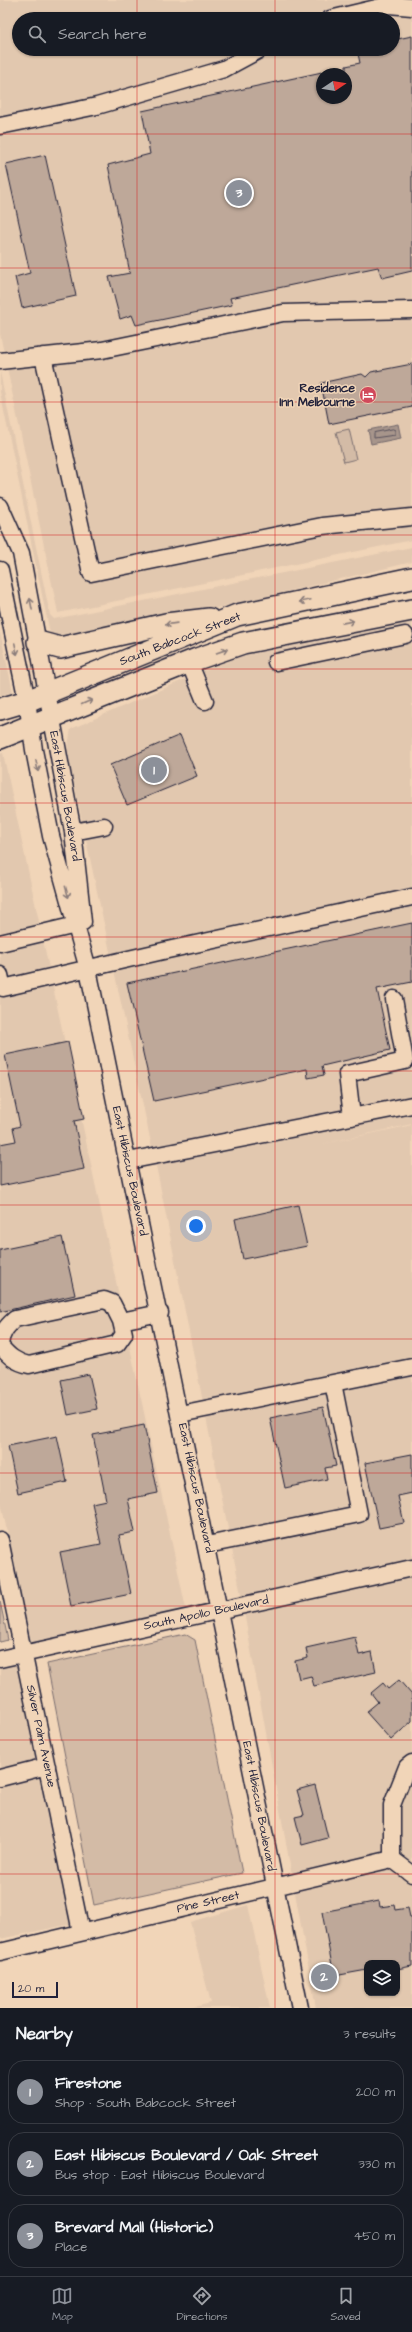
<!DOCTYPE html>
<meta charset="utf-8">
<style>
:root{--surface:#171b24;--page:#20242c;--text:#f1f3f6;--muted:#9ea1a6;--line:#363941;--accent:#8c9099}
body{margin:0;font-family:"Architects Daughter",sans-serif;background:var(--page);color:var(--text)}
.controls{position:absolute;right:12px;bottom:12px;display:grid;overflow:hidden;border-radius:8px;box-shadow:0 1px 3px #0004}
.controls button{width:36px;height:36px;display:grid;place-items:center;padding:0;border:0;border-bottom:1px solid var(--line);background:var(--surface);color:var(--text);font:20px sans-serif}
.compass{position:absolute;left:316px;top:68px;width:36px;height:36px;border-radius:50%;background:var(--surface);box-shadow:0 1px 3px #0004;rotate:78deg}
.scale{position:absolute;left:12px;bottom:10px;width:46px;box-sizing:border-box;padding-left:4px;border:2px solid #22223b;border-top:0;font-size:11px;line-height:14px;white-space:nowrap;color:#22223b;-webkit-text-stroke:3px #f1d5b8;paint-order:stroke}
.you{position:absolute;left:196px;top:1226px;width:14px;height:14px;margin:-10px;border:3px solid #fff;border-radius:50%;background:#1a73e8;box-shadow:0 0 0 6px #1a73e833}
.badge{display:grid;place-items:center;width:26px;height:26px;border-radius:50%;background:var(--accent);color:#fff;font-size:13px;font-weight:700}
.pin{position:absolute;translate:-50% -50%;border:2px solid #fff;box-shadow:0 1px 4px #0006}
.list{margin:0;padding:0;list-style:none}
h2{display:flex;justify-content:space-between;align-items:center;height:52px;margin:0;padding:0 16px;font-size:17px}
h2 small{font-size:13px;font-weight:400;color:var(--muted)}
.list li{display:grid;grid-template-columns:26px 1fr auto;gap:12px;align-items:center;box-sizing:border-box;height:64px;margin:0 8px 8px;padding:0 8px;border:1px solid var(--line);border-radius:16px}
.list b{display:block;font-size:15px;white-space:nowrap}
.list p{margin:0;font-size:13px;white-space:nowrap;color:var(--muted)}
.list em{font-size:13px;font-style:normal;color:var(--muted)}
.icon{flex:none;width:22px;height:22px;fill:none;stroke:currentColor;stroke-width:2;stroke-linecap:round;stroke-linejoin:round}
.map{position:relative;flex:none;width:412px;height:2008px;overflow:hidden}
.search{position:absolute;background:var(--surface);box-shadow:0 1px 3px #0004;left:12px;right:12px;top:12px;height:44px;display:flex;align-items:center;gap:10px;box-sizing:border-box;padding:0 14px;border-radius:22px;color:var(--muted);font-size:15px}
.sheet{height:268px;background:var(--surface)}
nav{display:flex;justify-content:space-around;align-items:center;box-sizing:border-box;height:56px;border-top:1px solid var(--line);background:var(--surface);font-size:11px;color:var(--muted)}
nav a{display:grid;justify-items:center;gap:2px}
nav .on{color:var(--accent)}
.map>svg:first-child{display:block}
</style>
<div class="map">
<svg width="412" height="2008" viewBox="0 0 412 2008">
<rect width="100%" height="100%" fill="#f1d5b8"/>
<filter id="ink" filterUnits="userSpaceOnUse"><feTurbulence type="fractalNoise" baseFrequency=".025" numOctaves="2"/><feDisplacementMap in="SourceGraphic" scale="8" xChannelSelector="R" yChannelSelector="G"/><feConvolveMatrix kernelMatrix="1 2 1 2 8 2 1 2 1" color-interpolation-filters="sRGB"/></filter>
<g filter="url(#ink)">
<path fill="#e2c8af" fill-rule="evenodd" d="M0,0h412v540l-354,73 -58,-279zM19,19h374v30h-374zM322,74h24v24h-24z
M0,372l50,243 4,4 358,-72v15l-208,49 -143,29 -10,-2 -51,-246z
M412,622v502l-94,21 94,-20v883h-96l-78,-429 -79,-399 -92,-429 4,-22 135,-59 36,-14zM367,1963h30v30h-30z
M0,632l13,60 -13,4z
M3,753l183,856 -155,35 -31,-146v-744z
M17,1663l54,261 -71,15v-272z
M248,1905l22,103h-80l21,-5 -21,-81z"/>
<path fill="#d3bba6" stroke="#7a6e70" d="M349,429l7,30 -12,3 -8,-30z
M0,1601l8,39 -8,2z
M185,1634l10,6 47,233 -148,32 -47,-241z"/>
<path fill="#a7958b" stroke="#72676b" d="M398,424l3,14 -30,6 -3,-14z"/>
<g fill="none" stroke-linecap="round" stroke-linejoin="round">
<path stroke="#57505b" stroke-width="1" d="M393,429l2,1v5l-21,3v-5z"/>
</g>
<path fill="#bea899" stroke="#22223b" d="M412,36v235l-30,7 -4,-11 -148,31 2,7 -96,20 -4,-10 -12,4 -11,-42 21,-4 -22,-108 42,-11 -8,-43 180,-39v26h24v-32l14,-3 -3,-14h36v-9z
M45,155l31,141 -54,12 -7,-31 15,-4 -24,-109z
M412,364v43l-83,17 -8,-41 41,-9 4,3 5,-5z
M180,735l17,41 -70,29 -17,-40z
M412,923v59l-35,7 13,61 -68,16 2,9 -16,3 -1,-9 -153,32 -27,-118z
M68,1042l16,77 -10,2 10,48 -84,17v-42l16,-3 -3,-13 7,-2 -15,-71z
M298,1205l9,41 -64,13 -8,-40z
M62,1237l13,58 -75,17v-62z
M89,1374l8,35 -29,6 -7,-35z
M323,1407l13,59 -11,2 2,11 -42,9 -15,-70z
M144,1425l14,68 -30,6 7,33 -16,3 12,59 -60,12 -11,-54 41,-8 -9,-41 14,-3 -13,-65z
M57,1436l10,46 -49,11 -10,-47z
M412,1454v39l-14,3 6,27 -25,5 -14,-65z
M355,1637l4,18 13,-3 4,20 -62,14 -3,-10 -12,3 -4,-18 13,-3 -2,-10z
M399,1680l13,15v26l-21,19 -25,-28 12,-10 -7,-9 12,-10 5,6z
M315,1785l13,53 -26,7 -7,-28 9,-2 -7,-25z
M379,1901l1,6 14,-2 1,5 13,-2 2,9h2v49l-15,3v-6h-30v7l-33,6 -12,-64z"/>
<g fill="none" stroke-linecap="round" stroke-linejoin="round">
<g stroke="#22223b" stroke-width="19">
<path id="minor" d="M330,19l59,-14 23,2
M0,126l97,-20 86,-25 41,-12 37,-20
M43,356l48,217 231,-47 90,-9
M0,361l102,-11 181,-37 129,-3
M0,506l21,47 52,279 10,90
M0,570l27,131 7,49 17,86 37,133 212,1039
M189,662l16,39
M276,662l129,-27
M73,832l31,-6
M0,943l76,-18
M0,975l3,13 160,-37 249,-54
M352,1117l-5,-43 58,-13 -11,-62
M128,1161l284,-56
M0,1345c1,-12 6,-18 15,-26l89,-19 8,3 9,18
M0,1346c9,10 15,16 29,19l88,-21 7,-10 -3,-13 39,-8
M180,1414l232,-47
M0,1540l81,392
M207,1545l152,-31 -26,-131
M0,1659l412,-91
M0,1778l47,-12
M392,1859v-54l15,-38 5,-4
M392,1859l20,15
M0,1952l392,-93"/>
</g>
<g stroke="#22223b" stroke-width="24">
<path id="major" d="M38,642l22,6 106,-24 43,-5
M0,709l27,-8 210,-86 175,-37
M0,738l197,-79 46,-16 169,-33"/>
</g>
<use href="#minor" stroke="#f1d5b8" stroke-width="16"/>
<use href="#major" stroke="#f1d5b8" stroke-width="21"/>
</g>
<defs><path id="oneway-shaft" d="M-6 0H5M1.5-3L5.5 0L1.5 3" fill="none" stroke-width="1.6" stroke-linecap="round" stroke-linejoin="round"/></defs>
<g stroke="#8a7c7a">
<use href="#oneway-shaft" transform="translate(305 601) rotate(168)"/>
<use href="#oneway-shaft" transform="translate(31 604) rotate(-101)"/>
<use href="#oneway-shaft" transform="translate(348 622) rotate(-11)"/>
<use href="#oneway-shaft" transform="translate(171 624) rotate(172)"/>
<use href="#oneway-shaft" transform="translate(16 649) rotate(78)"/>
<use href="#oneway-shaft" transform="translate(222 651) rotate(-19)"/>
<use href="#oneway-shaft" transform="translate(87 702) rotate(-24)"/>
<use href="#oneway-shaft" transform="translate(37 766) rotate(79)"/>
<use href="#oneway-shaft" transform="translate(67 892) rotate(74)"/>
</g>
</g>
<path fill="none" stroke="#d62828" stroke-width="1" stroke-opacity="0.55" d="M137,0v19M275,0v19M137,49v1959M275,49v1959M0,134h412M0,268h412M0,402h412M0,535h412M0,669h412M0,803h412M0,937h412M0,1071h412M0,1205h412M0,1339h412M0,1473h412M0,1606h412M0,1740h412M0,1874h412"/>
<defs>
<g id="hotel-disc" transform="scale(0.9)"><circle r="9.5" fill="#d1495b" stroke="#f1d5b8"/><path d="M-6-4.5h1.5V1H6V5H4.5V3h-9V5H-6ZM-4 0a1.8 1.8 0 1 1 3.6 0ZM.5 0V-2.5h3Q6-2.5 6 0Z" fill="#fff"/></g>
</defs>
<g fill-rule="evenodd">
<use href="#hotel-disc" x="368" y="395"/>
</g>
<g text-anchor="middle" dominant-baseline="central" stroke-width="3" stroke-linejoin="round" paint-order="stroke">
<g font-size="12" font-weight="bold" fill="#22223b" stroke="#f1d5b8" text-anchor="end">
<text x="355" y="388">Residence<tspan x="355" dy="14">Inn Melbourne</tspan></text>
</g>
<g font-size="12" fill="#22223b" stroke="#f1d5b8">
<text transform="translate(180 639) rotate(-21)">South Babcock Street</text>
<text transform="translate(65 796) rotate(80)">East Hibiscus Boulevard</text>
<text transform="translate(130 1171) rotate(78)">East Hibiscus Boulevard</text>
<text transform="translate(196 1488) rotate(78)">East Hibiscus Boulevard</text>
<text transform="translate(206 1613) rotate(-12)">South Apollo Boulevard</text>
<text transform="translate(41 1736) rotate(78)">Silver Palm Avenue</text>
<text transform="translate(259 1806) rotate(79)">East Hibiscus Boulevard</text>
<text transform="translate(208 1902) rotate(-13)">Pine Street</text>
</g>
</g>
</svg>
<div class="controls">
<button><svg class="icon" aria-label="layers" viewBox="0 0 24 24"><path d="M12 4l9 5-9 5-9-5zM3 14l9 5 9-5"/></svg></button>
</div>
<svg class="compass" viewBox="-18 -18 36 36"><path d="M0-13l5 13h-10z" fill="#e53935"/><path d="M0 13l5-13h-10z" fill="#9ea1a6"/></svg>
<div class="scale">20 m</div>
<div class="you"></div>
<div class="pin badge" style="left:154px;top:770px">1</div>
<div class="pin badge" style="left:324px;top:1977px">2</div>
<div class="pin badge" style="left:239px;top:193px">3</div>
<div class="search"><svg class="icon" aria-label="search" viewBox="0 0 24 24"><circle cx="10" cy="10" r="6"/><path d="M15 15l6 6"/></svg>Search here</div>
</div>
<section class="sheet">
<h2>Nearby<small>3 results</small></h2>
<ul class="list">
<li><span class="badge">1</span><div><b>Firestone</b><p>Shop · South Babcock Street</p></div><em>200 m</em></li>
<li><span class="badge">2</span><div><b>East Hibiscus Boulevard / Oak Street</b><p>Bus stop · East Hibiscus Boulevard</p></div><em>330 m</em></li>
<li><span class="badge">3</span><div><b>Brevard Mall (Historic)</b><p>Place</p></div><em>450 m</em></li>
</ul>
</section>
<nav>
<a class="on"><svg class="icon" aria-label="map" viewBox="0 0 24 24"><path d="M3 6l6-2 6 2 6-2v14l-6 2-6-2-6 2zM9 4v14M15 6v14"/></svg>Map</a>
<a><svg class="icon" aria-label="directions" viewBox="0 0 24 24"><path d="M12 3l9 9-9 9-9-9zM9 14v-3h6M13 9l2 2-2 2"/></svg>Directions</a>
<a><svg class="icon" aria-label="saved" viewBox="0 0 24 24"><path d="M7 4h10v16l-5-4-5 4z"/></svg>Saved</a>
</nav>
